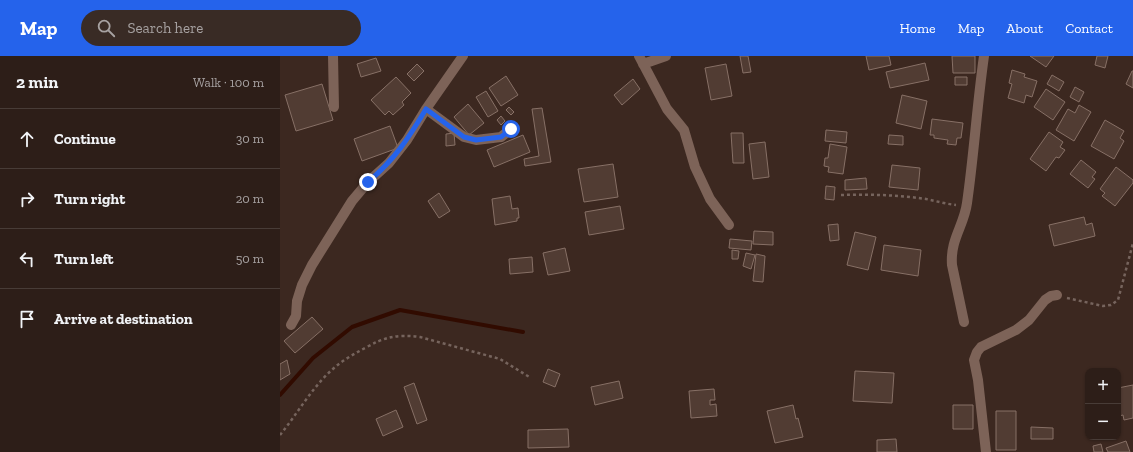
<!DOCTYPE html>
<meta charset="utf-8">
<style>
:root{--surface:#2d1e18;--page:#392b25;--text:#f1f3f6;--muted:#a7a2a2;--line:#483c37;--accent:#2563eb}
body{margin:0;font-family:"Zilla Slab",serif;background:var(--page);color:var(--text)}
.controls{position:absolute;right:12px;bottom:12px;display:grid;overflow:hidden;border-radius:8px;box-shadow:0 1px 3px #0004}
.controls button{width:36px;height:36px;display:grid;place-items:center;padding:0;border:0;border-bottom:1px solid var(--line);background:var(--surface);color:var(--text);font:20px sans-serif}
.stop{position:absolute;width:12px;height:12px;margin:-9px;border:3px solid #2563eb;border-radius:50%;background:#fff}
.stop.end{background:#2563eb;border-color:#fff;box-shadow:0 1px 4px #0008}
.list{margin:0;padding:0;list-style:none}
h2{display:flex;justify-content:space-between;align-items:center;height:52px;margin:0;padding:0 16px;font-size:17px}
h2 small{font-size:13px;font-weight:400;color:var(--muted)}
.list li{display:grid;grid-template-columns:26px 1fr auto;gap:12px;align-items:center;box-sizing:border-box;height:60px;padding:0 16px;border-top:1px solid var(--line)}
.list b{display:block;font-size:15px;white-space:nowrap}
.list em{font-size:13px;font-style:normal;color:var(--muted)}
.icon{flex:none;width:22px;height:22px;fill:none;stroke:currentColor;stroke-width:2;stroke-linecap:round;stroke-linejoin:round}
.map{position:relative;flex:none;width:853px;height:396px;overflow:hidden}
header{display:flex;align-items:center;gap:24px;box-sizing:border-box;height:56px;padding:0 20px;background:var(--accent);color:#fff}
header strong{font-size:19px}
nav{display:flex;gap:22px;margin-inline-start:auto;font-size:14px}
.search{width:280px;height:36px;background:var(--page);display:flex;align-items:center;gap:10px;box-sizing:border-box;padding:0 14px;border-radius:22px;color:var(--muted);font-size:15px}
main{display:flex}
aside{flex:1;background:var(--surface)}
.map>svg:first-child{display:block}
</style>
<header>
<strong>Map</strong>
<div class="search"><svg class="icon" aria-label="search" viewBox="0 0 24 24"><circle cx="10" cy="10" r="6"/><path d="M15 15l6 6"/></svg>Search here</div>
<nav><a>Home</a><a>Map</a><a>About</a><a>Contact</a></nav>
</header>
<main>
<aside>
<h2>2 min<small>Walk · 100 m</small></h2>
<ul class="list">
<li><svg class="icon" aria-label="ahead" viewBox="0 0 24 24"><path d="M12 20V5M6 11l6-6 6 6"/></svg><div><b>Continue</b></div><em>30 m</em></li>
<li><svg class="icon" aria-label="right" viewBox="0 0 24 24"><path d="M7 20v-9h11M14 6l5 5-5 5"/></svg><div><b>Turn right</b></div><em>20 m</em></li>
<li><svg class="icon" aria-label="left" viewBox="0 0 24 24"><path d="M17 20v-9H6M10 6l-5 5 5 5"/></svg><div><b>Turn left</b></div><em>50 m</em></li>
<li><svg class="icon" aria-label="arrive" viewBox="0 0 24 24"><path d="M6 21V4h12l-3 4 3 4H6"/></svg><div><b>Arrive at destination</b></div></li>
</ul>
</aside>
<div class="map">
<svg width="853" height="396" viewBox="0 0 853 396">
<rect width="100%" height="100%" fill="#3c2820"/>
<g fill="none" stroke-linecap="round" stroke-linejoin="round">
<path stroke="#310b00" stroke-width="4" d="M0,339l33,-37 39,-31 48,-17 123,22"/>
</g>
<path fill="#513c33" stroke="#877066" d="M460,0h8l3,16 -8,1z
M586,0h23l2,9 -22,5z
M672,0h23v17h-22z
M750,0h24l-8,11z
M817,0h11l-3,12 -10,-3z
M96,2l5,13 -20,6 -4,-13z
M645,7l4,17 -39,8 -4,-16z
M137,8l7,7 -10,10 -7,-7z
M446,8l6,32 -21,4 -6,-32z
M732,14l13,4 -1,3 13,4 -5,16 -6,-2 -2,8 -16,-5 4,-14 -3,-1z
M852,15h1v17l-7,-4z
M772,19l12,7 -5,9 -12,-7z
M226,20l12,19 -17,11 -12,-18z
M116,21l15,16 -9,9 2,3 -11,10 -4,-4 -4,4 -14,-15z
M675,21h12v8h-12z
M353,23l7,10 -18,16 -8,-10z
M42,28l11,36 -37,11 -11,-36z
M795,31l9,5 -5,10 -9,-5z
M766,33l19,13 -12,18 -19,-13z
M206,35l12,20 -10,6 -12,-20z
M622,39l25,6 -6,28 -25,-6z
M188,48l16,19 -15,12 -15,-18z
M799,49l12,7 -17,29 -18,-11 12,-21 7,4z
M229,51l5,5 -3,3 -5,-5z
M262,52l9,54 -26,4 -1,-7 15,-3 -7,-47z
M221,60l4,5 -4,4 -4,-5z
M652,63l31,4 -2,15h-4l-1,7 -9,-1 1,-4 -14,-2v-3h-4z
M825,64l19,11 -4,7 4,3 -10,18 -23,-13z
M110,70l8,22 -36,13 -8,-22z
M546,74l21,2 -1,11 -21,-2z
M769,76l14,10 -3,5 5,3 -6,8 -3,-1 -10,14 -16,-12z
M174,77l1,12 -9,1v-12z
M451,77h12l1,30h-11z
M243,79l7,17 -36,15 -7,-17z
M609,79l14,1v9l-15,-1z
M485,86l4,35 -16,2 -4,-35z
M550,88l17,3 -4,27 -15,-2 1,-5 -5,-1 1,-8h3z
M801,104l15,12 -4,5 3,2 -7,9 -18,-14z
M333,108l5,33 -34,5 -6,-33z
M612,109l28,3 -2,22 -29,-3z
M836,111l17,13v3l-18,23 -13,-10 3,-3 -5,-4z
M586,122l1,11 -22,1v-10z
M546,130l9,1 -1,13 -9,-1z
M159,137l11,18 -11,7 -11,-17z
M230,140l2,13 6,-1 1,10h-2v3l-22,4 -3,-26z
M340,150l4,23 -35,6 -4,-23z
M804,161l2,8 6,-2 3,13 -41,10 -5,-21z
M558,168l1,16 -9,1 -2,-16z
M474,175l19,1v13l-20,-1z
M575,176l21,5 -8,33 -21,-5z
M450,183l22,2 -1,9 -22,-2z
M604,189l37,5 -3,26 -37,-6z
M285,192l5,23 -22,4 -5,-22z
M452,194l7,1 -1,8h-6z
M466,197l9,2 -4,14 -8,-3z
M476,198l9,2 -2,26 -10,-1z
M252,201l1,15 -23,2 -1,-15z
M32,261l11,12 -28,24 -11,-12z
M7,304l3,14 -10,6v-16z
M268,313l12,5 -5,13 -12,-5z
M575,315l39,2 -2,30 -39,-2z
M339,325l4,17 -28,7 -4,-18z
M134,327l13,37 -10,4 -13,-37z
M853,329v33l-9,2 -1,-5 -4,1 -1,-6v-5h2l-2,-17z
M434,333l1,11h-5v5l6,-1 1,12 -26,2 -2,-27z
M513,349l3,14 2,-1 5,19 -28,6 -8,-32z
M673,349h20v24h-20z
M116,354l7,17 -20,9 -7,-17z
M716,355h20v39h-20z
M751,371l22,1v11h-22z
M288,373l1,18 -41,1v-18z
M616,383l1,13h-20v-12z
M846,385l4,11h-22l-2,-4z
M821,388l2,8h-9l-1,-6z"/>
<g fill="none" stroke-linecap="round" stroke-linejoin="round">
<path stroke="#76645d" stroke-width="2.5" stroke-dasharray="3 3" stroke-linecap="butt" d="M561,139c28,-1 57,0 85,4 10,2 20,5 30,6
M787,242l36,8 8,-1 7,-5 15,-57
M0,379c18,-22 32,-48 54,-67 9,-8 20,-14 31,-20 20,-11 31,-14 55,-11l80,22 31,19"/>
<path stroke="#7d6358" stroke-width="10" d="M53,0l1,51
M359,0l28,53 17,21 11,37 15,32 19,26
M363,8l23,-8
M146,53l38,28 12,3 25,-3 10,-8
M684,266l-12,-57c-2,-26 12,-39 15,-62 7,-49 10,-98 17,-147
M11,269l5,-9 1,-15 5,-16 10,-20 40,-64 16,-19 21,-19 18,-23 19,-31 37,-53
M706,396l-8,-72 -4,-20 3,-8 4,-5 35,-17 13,-10 16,-20 6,-4 6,-1"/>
</g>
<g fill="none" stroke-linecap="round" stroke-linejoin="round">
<path stroke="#2563eb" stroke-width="5" d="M88,126c27,-23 40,-43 58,-73l38,28 12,3 25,-3 10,-8"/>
</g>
</svg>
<div class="controls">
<button>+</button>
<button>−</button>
</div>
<div class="stop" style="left:231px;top:73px"></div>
<div class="stop end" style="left:88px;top:126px"></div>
</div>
</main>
